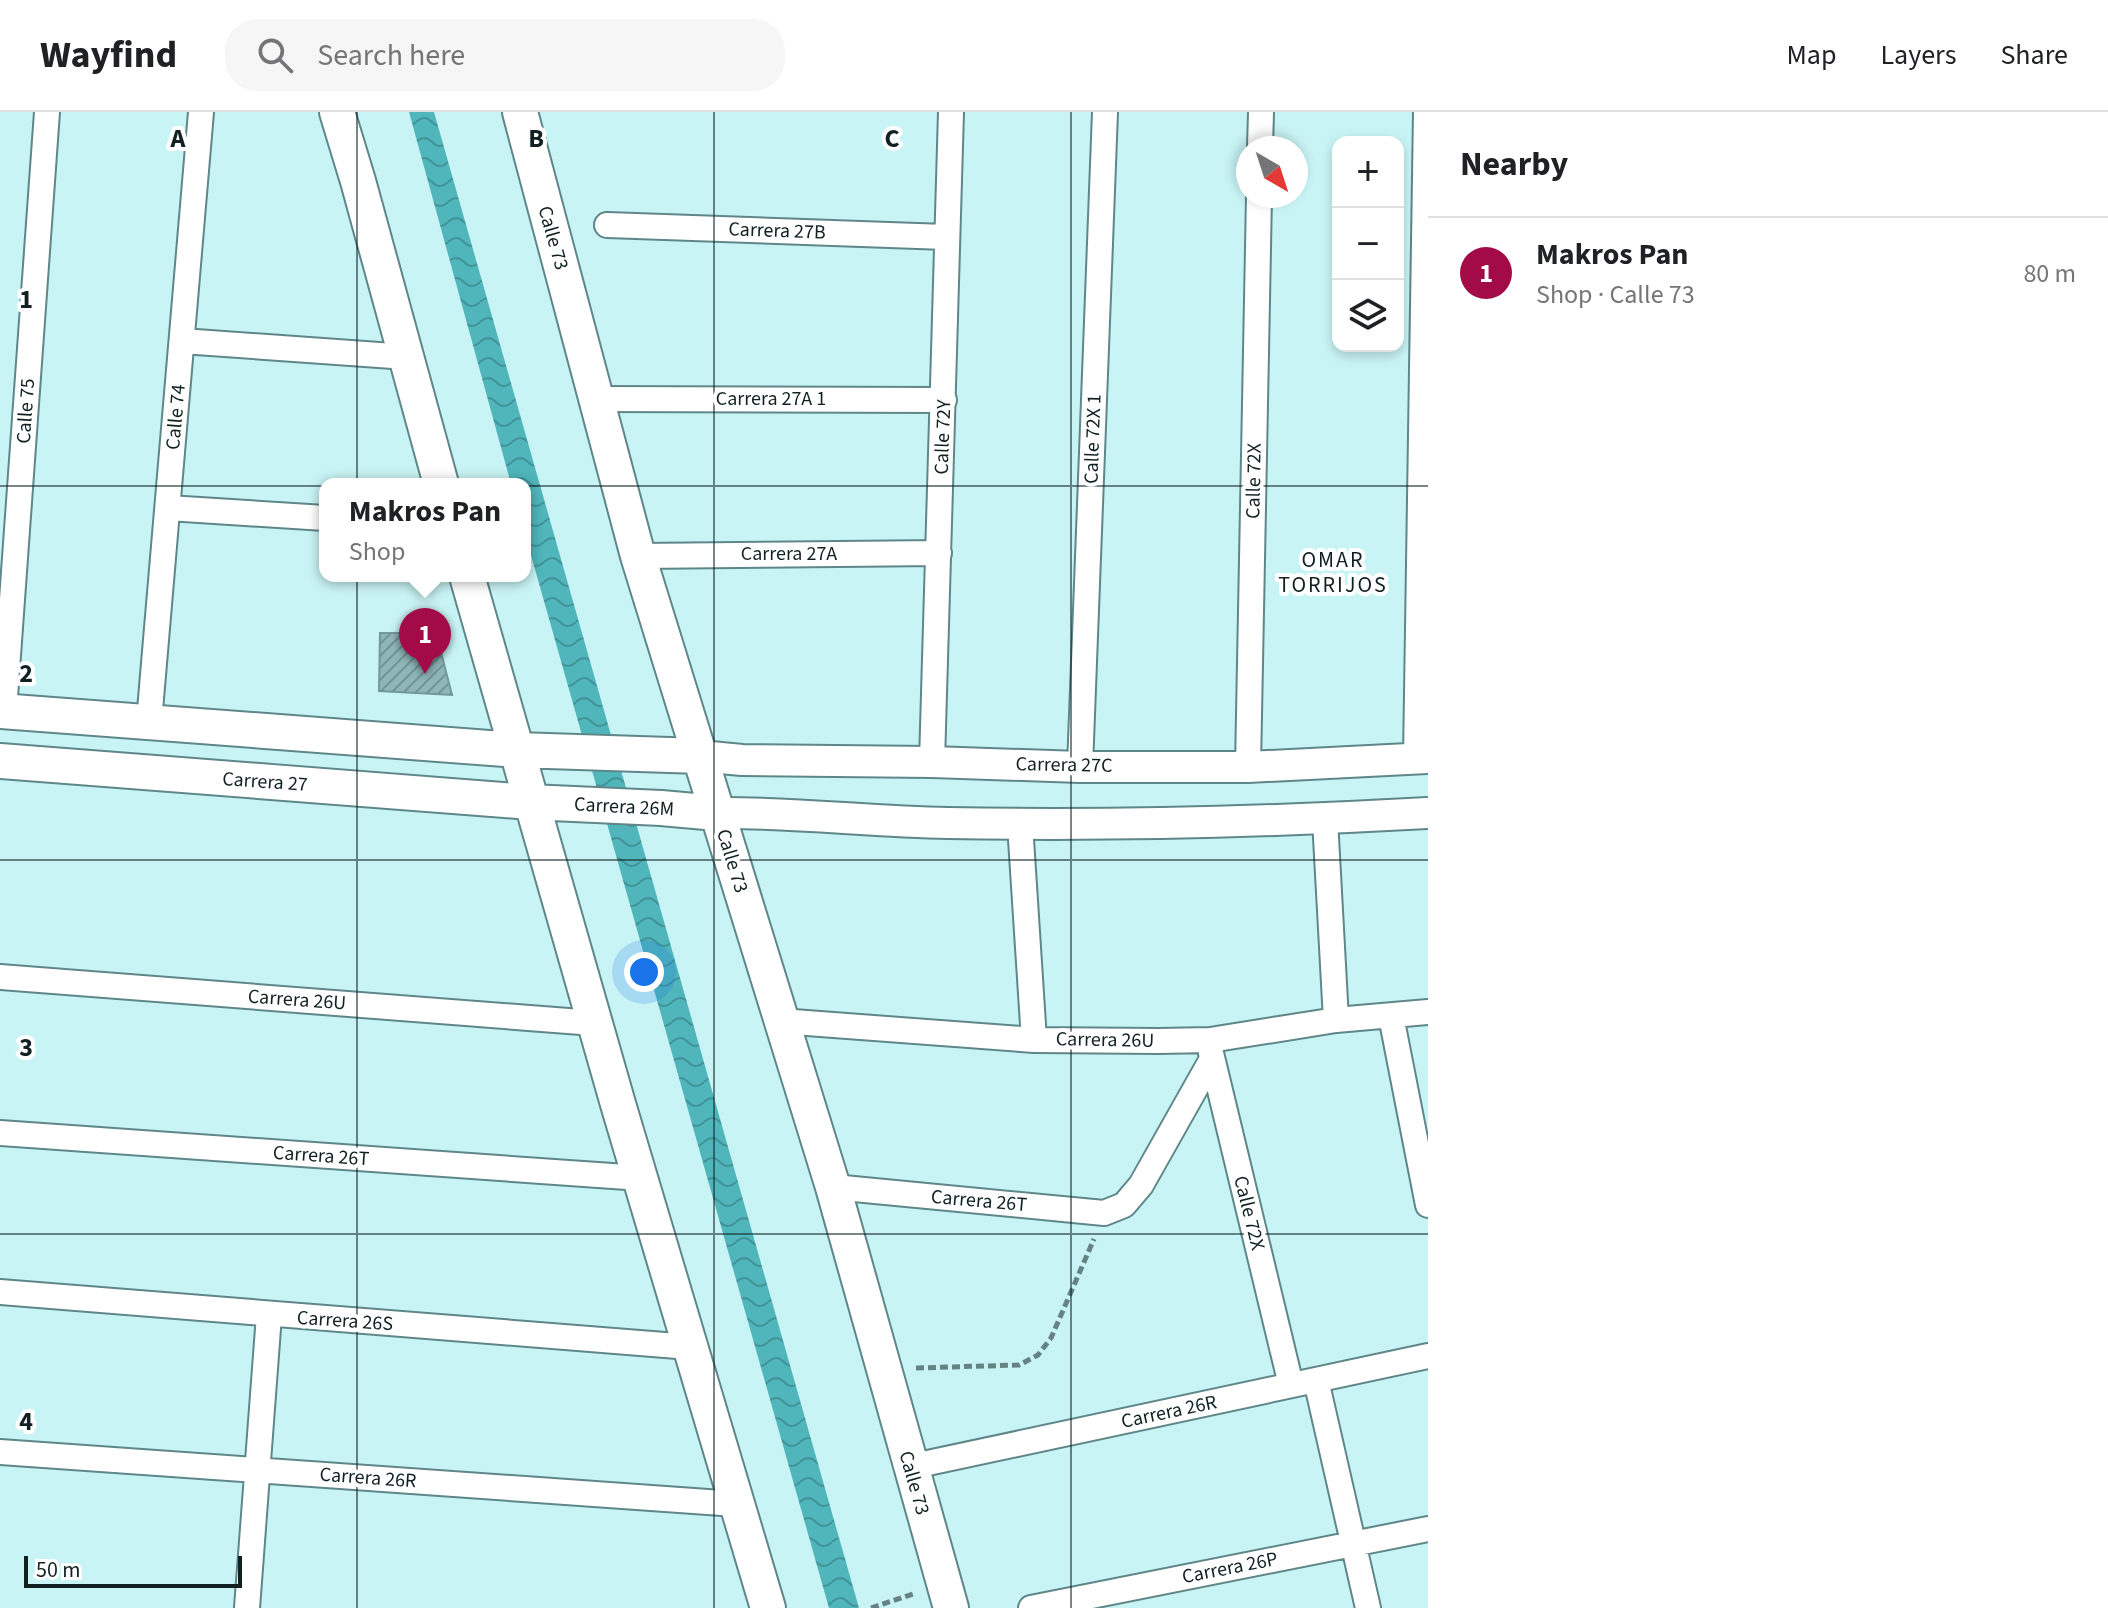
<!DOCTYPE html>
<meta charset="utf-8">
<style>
:root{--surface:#fff;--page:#f6f6f6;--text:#202124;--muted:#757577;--line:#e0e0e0;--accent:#a30a48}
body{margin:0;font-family:"Source Sans 3",sans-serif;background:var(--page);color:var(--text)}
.controls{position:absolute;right:24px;top:24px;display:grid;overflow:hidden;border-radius:16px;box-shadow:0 4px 12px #0003}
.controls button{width:72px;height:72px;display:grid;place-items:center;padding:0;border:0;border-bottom:2px solid var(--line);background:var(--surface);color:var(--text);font:40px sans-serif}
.compass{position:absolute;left:1236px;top:24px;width:72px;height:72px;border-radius:50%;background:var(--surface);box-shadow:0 4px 12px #0003;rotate:141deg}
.scale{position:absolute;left:24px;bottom:20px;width:218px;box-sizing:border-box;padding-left:8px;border:4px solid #112122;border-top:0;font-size:22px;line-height:28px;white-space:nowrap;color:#112122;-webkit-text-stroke:6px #fff;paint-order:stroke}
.you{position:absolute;left:644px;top:860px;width:28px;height:28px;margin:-20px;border:6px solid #fff;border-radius:50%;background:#1a73e8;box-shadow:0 0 0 12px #1a73e833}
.badge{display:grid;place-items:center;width:52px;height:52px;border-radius:50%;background:var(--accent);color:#fff;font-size:26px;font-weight:700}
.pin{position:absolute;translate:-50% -66px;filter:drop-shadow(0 2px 4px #0008)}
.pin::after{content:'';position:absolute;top:42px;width:28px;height:24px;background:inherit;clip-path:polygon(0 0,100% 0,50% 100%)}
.popup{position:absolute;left:319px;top:366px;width:212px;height:104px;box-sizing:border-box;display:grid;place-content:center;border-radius:16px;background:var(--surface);filter:drop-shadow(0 2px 6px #0005);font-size:26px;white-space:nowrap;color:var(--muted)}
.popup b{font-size:30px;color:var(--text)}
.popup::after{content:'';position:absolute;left:50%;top:100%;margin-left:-16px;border:16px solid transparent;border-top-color:var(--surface)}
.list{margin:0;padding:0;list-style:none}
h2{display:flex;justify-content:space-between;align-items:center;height:104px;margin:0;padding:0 32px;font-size:34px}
h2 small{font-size:26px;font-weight:400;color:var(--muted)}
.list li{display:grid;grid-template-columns:52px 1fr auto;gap:24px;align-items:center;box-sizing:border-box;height:112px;padding:0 32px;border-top:2px solid var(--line)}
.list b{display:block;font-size:30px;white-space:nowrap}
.list p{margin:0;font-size:26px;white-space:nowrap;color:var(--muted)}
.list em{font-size:26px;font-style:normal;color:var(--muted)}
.icon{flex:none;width:44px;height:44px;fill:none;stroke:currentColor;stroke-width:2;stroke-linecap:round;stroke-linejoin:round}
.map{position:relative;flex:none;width:1428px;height:1496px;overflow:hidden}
header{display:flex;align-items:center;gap:48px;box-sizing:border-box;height:112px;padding:0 40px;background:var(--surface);border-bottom:2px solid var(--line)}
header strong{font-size:38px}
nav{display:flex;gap:44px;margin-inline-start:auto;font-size:28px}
.search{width:560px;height:72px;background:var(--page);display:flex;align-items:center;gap:20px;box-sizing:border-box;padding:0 28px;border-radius:32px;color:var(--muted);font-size:30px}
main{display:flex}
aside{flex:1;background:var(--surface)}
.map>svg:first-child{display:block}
</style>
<header>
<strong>Wayfind</strong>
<div class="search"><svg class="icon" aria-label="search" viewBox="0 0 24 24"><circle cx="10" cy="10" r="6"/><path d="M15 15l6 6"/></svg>Search here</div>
<nav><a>Map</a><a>Layers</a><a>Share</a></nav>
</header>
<main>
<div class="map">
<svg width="1428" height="1496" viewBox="0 0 1428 1496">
<defs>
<pattern id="water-waves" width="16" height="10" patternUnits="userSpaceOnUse" patternTransform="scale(2)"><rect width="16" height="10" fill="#50b6bb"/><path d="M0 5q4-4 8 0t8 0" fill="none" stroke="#419498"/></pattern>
<pattern id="building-hatch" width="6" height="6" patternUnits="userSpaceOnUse" patternTransform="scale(2)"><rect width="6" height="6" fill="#8eb6b8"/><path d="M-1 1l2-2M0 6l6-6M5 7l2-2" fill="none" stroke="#739495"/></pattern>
</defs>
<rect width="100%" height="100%" fill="#c9f4f5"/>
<path fill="url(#water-waves)" d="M409,0h25l425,1496h-30l-304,-1074v-50h-14z"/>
<path fill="url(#building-hatch)" stroke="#71989a" stroke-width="2" d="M380,521h56l16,62 -73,-4z"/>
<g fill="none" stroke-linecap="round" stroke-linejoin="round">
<g stroke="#5f8688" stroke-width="28">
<path id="minor" d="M1260,36l1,-36
M607,113l339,12
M182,229l225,16
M597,287l347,1
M168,396l157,10
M638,444l301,-3
M4,599l43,-599
M149,610l52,-610
M1416,646l10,-646
M932,650l19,-650
M1080,655l25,-655
M1248,655l11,-571
M1325,707l11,201
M1020,712l14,216
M0,865l594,46
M1391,904l37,189
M780,909l254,19 125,1 51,-1 126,-20 92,-8
M1211,941l80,332
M0,1021l641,45
M833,1075l271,26 20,-8 17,-20 71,-126
M0,1180l690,55
M1316,1268l52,228
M0,1340l736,52
M909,1355l519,-111
M247,1496l22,-293
M1031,1496l397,-79"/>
</g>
<g stroke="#5f8688" stroke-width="34">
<path id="tertiary" d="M700,644l42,4 190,2 148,5h168l180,-9
M717,701c77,-1 154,9 231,10 160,3 320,-1 480,-10"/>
</g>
<g stroke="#5f8688" stroke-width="38">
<path id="secondary" d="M337,0l21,69 83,303
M520,0l118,444 195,631 118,421
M467,464l151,528 150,504
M0,599l517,39 183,6
M0,649l530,41 131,6 56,5"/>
</g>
<path stroke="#668384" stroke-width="5" stroke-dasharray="8 4" stroke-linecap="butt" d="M916,1256l103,-3 19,-10 13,-17 43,-99
M871,1496l45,-15"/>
<use href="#minor" stroke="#fff" stroke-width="24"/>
<use href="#tertiary" stroke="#fff" stroke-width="30"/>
<use href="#secondary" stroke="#fff" stroke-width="34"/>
</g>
<path fill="none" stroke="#112122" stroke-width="2" stroke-opacity="0.55" d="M357,0v1496M714,0v1496M1071,0v1496M0,374h1428M0,748h1428M0,1122h1428"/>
<g text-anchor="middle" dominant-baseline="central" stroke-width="8" stroke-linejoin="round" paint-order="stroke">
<g font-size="20" fill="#112122" stroke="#fff">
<text transform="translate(777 119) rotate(2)">Carrera 27B</text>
<text transform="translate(553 126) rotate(74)">Calle 73</text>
<text x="771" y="287">Carrera 27A 1</text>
<text transform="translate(26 299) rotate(-86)">Calle 75</text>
<text transform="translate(176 305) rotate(-85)">Calle 74</text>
<text transform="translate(943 325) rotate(-88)">Calle 72Y</text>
<text transform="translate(1093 327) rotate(-88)">Calle 72X 1</text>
<text transform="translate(1254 369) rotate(-89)">Calle 72X</text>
<text x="789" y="442">Carrera 27A</text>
<text transform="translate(1064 653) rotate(1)">Carrera 27C</text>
<text transform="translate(265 670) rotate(4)">Carrera 27</text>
<text transform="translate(624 695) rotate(3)">Carrera 26M</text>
<text transform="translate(732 749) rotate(73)">Calle 73</text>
<text transform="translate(297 888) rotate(4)">Carrera 26U</text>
<text transform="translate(1105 928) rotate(1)">Carrera 26U</text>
<text transform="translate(321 1044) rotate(4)">Carrera 26T</text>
<text transform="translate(979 1089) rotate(5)">Carrera 26T</text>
<text transform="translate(1249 1101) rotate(76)">Calle 72X</text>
<text transform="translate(345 1209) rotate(4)">Carrera 26S</text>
<text transform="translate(1169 1300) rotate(-12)">Carrera 26R</text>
<text transform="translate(368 1366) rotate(4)">Carrera 26R</text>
<text transform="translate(914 1371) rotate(74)">Calle 73</text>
<text transform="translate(1230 1456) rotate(-11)">Carrera 26P</text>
</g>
<g font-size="22" letter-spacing="2" fill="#112122" stroke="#fff">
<text x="1333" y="448">OMAR<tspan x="1333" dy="25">TORRIJOS</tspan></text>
</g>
</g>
<g font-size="26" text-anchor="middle" font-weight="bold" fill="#112122" stroke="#fff" stroke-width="8" stroke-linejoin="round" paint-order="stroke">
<text x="178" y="35">A</text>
<text x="536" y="35">B</text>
<text x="892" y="35">C</text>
<text x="26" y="196">1</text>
<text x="26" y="570">2</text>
<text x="26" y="944">3</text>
<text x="26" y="1318">4</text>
</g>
</svg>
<div class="controls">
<button>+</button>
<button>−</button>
<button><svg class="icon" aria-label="layers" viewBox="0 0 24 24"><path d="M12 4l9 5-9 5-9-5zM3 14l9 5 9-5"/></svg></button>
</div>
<svg class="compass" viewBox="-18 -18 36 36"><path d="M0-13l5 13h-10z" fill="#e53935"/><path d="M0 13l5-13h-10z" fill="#757577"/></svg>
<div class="scale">50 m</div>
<div class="you"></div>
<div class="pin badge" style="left:425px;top:562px">1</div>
<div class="popup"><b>Makros Pan</b>Shop</div>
</div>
<aside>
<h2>Nearby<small></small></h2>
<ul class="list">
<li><span class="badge">1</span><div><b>Makros Pan</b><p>Shop · Calle 73</p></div><em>80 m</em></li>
</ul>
</aside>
</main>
